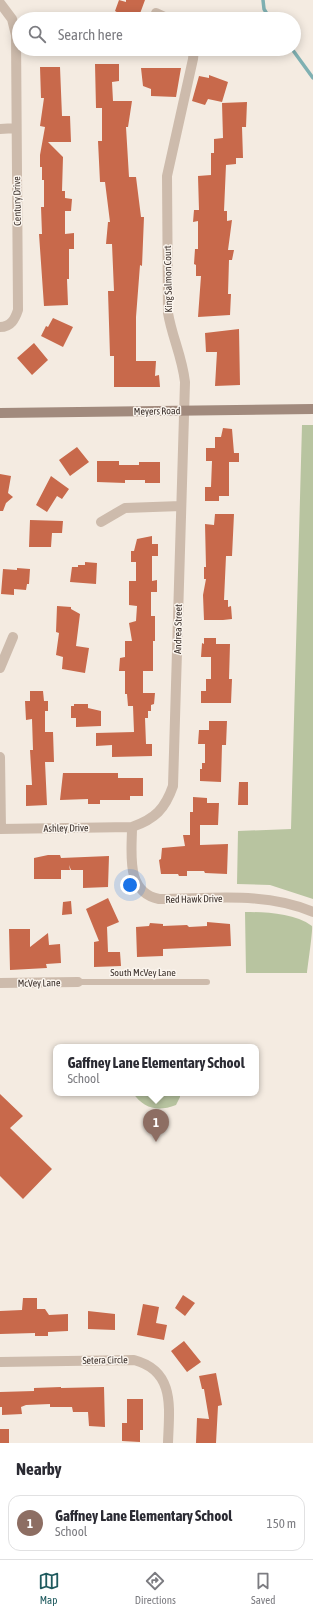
<!DOCTYPE html>
<style>
:root{--surface:#fff;--page:#f2f2f3;--text:#2b2b33;--muted:#7c7c81;--line:#e1e1e2;--accent:#1f5a5e}
body{margin:0;font-family:"Asap Condensed",sans-serif;background:var(--page);color:var(--text)}
.you{position:absolute;left:130px;top:885px;width:14px;height:14px;margin:-10px;border:3px solid #fff;border-radius:50%;background:#1a73e8;box-shadow:0 0 0 6px #1a73e833}
.badge{display:grid;place-items:center;width:26px;height:26px;border-radius:50%;background:var(--accent);color:#fff;font-size:13px;font-weight:700}
.pin{position:absolute;translate:-50% -33px;filter:drop-shadow(0 1px 2px #0008)}
.pin::after{content:'';position:absolute;top:21px;width:14px;height:12px;background:inherit;clip-path:polygon(0 0,100% 0,50% 100%)}
.popup{position:absolute;left:53px;top:1044px;width:206px;height:52px;box-sizing:border-box;display:grid;place-content:center;border-radius:8px;background:var(--surface);filter:drop-shadow(0 1px 3px #0005);font-size:13px;white-space:nowrap;color:var(--muted)}
.popup b{font-size:15px;color:var(--text)}
.popup::after{content:'';position:absolute;left:50%;top:100%;margin-left:-8px;border:8px solid transparent;border-top-color:var(--surface)}
.list{margin:0;padding:0;list-style:none}
h2{display:flex;justify-content:space-between;align-items:center;height:52px;margin:0;padding:0 16px;font-size:17px}
h2 small{font-size:13px;font-weight:400;color:var(--muted)}
.list li{display:grid;grid-template-columns:26px 1fr auto;gap:12px;align-items:center;box-sizing:border-box;height:56px;margin:0 8px 8px;padding:0 8px;border:1px solid var(--line);border-radius:12px}
.list b{display:block;font-size:15px;white-space:nowrap}
.list p{margin:0;font-size:13px;white-space:nowrap;color:var(--muted)}
.list em{font-size:13px;font-style:normal;color:var(--muted)}
.icon{flex:none;width:22px;height:22px;fill:none;stroke:currentColor;stroke-width:2;stroke-linecap:round;stroke-linejoin:round}
.map{position:relative;flex:none;width:313px;height:1443px;overflow:hidden}
.search{position:absolute;background:var(--surface);box-shadow:0 2px 10px #0003;left:12px;right:12px;top:12px;height:44px;display:flex;align-items:center;gap:10px;box-sizing:border-box;padding:0 14px;border-radius:22px;color:var(--muted);font-size:15px}
.sheet{height:116px;background:var(--surface)}
nav{display:flex;justify-content:space-around;align-items:center;box-sizing:border-box;height:56px;border-top:1px solid var(--line);background:var(--surface);font-size:11px;color:var(--muted)}
nav a{display:grid;justify-items:center;gap:2px}
nav .on{color:var(--accent)}
.map>svg:first-child{display:block}
</style>
<div class="map">
<svg width="313" height="1443" viewBox="0 0 313 1443">
<rect width="100%" height="100%" fill="#f4ebe1"/>
<path fill="#b8c4a0" d="M302,425h11v474l-43,-14 -33,-1 1,-53 53,-2z
M245,912c21,0 49,1 67,14 1,4 -4,38 -5,47h-61z
M133,1093h47v4l-4,8c-18,7 -32,4 -43,-12z"/>
<g fill="none" stroke-linecap="round" stroke-linejoin="round">
<path stroke="#7fb0b2" stroke-width="3.5" d="M263,0l1,9 6,10
M292,49l21,29"/>
</g>
<path fill="#c8694b" d="M119,0l7,2v-2h19l-7,19 -11,-1 -12,-7z
M95,64h24v17l-7,1 1,19h19l-4,26h-2l3,50h7l5,40h3l-2,49 -2,-1 -4,52v44h20l-1,15 4,-1 1,12h-46v-31h-4l-2,-65h6l-2,-47h-6l2,-22h2l-5,-40h-5l-2,-41h4v-33h-6z
M40,67h20l2,49h8l1,26h-23l15,15 -1,34h3v7l7,1 -1,12h-6v23l9,-1v16h-5v30h-2l1,26 -24,1 -5,-72h3l-1,-27h3v-27h-2v-13h-2v-12l5,-28 -5,-1 4,-28h-3z
M141,68h40l-5,29 -25,-1v-7l-8,-3z
M209,75l19,7 -6,20 -14,-3 -3,6 -13,-4 7,-25 10,2z
M247,102l-1,25h-4l1,31h-7v6l-10,1 -2,46h3v10l5,-1 -4,30h6l-2,10h-3l-1,34h3l-1,21 -32,2 3,-41h-5v-11l-2,-1 1,-15h3v-28l-5,1 1,-12h5l-1,-34 13,-1v-22h3v-14l9,-1 -1,-35z
M53,318l20,9 -10,20 -22,-11 5,-10 2,1z
M239,329l1,56 -25,1 2,-34h-11l-1,-19z
M34,343l14,17 -16,15 -15,-17z
M223,428l9,1 2,24h5v9h-10v34h-10v5h-14v-14h6l1,-26h-6v-13h9v-11h6z
M77,447l12,15 -19,14 -11,-16z
M97,461h22v4h20v-3h21v21h-15v-3h-20v3l-28,-1z
M0,474l11,2 -3,17 5,4 -7,6 -3,8h-3z
M51,476l18,13 -7,10 -5,-3 -10,16 -11,-7z
M215,514h19l-2,42h-6l-2,44h4v7l3,-1 1,13 -9,1h-19l-1,-25 3,-16h-2v-12h2l-1,-43 9,1z
M30,520l33,1 -1,12h-10l-1,14h-22z
M152,536v8h6v12h-6v25l5,-1v12h-6v24h4v25h-2v30h-10v22h12l-1,11 -3,1v6h-3v7h-3l1,26h6v12l-40,1v-12l-16,1v-13l38,-1 -1,-26h-5l-1,-12h-2v-23h-6l1,-13 5,-1v-16h7l-3,-18 7,-2 1,-15 -8,-1v-24h7v-19h-5v-11h3l3,-12z
M85,562l12,1 -1,21 -26,-2 2,-15h6v-2h7z
M17,568l13,1 -1,15h-2l-1,6 -12,-1v6l-13,-1 2,-25 14,1z
M57,606l14,1v2l9,5 -4,32 13,2 -4,25 -23,-4 1,-12 -7,-2 3,-22 -3,-1z
M204,638h12v6h14l-1,35h3l-1,24h-30v-12h5v-12h5v-22h-10l1,-14 2,1z
M30,691h13l1,10h4v10h-3v21h8l1,30h-9l2,43 -21,1v-21h6l-2,-35h3l-1,-31 -6,1 -1,-19h5z
M74,704h14v4l13,3v15l-25,1v-9h-5v-12h3z
M209,721h18l-1,24h-4l-1,37 -21,-1v-12h2v-6h3v-19h-7l1,-14h10z
M63,773h55v5h25v18h-13v4h-30v4h-12v-5l-28,1z
M239,782h9v23h-10z
M193,797l14,1v5h12l-1,22h-18v20l28,-1 -1,30 -22,-1 -1,-2h-17v5h-8l-1,-2h-17l-2,-14 2,-1 1,-11 23,-2 -2,-11h7v-23h3z
M48,855h12l1,3 48,-2 -1,31 -25,1v-18h-12l-2,-5 1,5h-9v9h-27v-21z
M108,898l11,24 -12,5 1,25h12l1,14 -27,1v-25l5,-1 -13,-32z
M71,901l1,13 -10,1 1,-13z
M207,922l23,2 1,22 -68,3v7l-26,1 -1,-30 13,-1 1,-3 13,1v2l24,-1 2,2 18,-1z
M9,929h21v18l18,-14 1,12 11,-1 1,19 -15,1 1,4 -37,2z
M0,1094l23,22 -13,12 42,41 -29,30 -23,-23z
M183,1295l12,8 -10,13 -10,-8z
M23,1298h14v11h8l4,6 19,-1v17l-20,1v4h-13v-3l-35,1v-23l22,-1z
M143,1304l16,3 -3,16 11,2 -3,15 -27,-5z
M88,1311l27,3v16l-27,-1z
M184,1341l17,21 -14,10 -16,-21z
M216,1373l6,32 -4,1 -2,37h-20l1,-25 12,1 -5,-30h-2l-3,-13z
M61,1387v1l43,-1 1,40 -16,-1 -1,-14h-15l-1,-5h-22v-3l-24,1 -5,2 1,7 -20,1v-8h-2v-15l34,-1v-3z
M127,1399h16v31h-3v12l-18,-1v-18h5z
M0,1429h9v14h-9z"/>
<g fill="none" stroke-linecap="round" stroke-linejoin="round">
<path stroke="#cdbbac" stroke-width="6" d="M78,982h129"/>
<path stroke="#cdbbac" stroke-width="10" d="M0,3l12,16 4,16 2,275c-3,9 -7,17 -18,17
M156,13l13,6
M0,129l16,-1
M101,522l24,-14 56,-2
M0,668l13,-31
M0,757l1,72
M132,827c0,26 -7,65 27,72 51,0 106,-8 154,13
M0,829l132,-2c23,-8 33,-18 41,-41l12,-404c-3,-26 -13,-45 -17,-69l-1,-137 26,-117 1,-10
M0,983l78,-1
M0,1362l134,-2c42,11 35,49 34,83"/>
<path stroke="#a18a7d" stroke-width="10" d="M0,413l313,-4"/>
</g>
<g text-anchor="middle" dominant-baseline="central" stroke-width="3" stroke-linejoin="round" paint-order="stroke">
<g font-size="10" fill="#3b302b" stroke="#fbf5ee">
<text transform="translate(17 201) rotate(-91)">Century Drive</text>
<text transform="translate(168 279) rotate(-91)">King Salmon Court</text>
<text transform="translate(157 411) rotate(-1)">Meyers Road</text>
<text transform="translate(178 629) rotate(-89)">Andrea Street</text>
<text transform="translate(66 828) rotate(-1)">Ashley Drive</text>
<text transform="translate(194 899) rotate(-1)">Red Hawk Drive</text>
<text x="143" y="972">South McVey Lane</text>
<text transform="translate(39 983) rotate(-1)">McVey Lane</text>
<text transform="translate(105 1360) rotate(-1)">Setera Circle</text>
</g>
</g>
</svg>
<div class="you"></div>
<div class="pin badge" style="left:156px;top:1142px;background:#8d6e63">1</div>
<div class="popup"><b>Gaffney Lane Elementary School</b>School</div>
<div class="search"><svg class="icon" aria-label="search" viewBox="0 0 24 24"><circle cx="10" cy="10" r="6"/><path d="M15 15l6 6"/></svg>Search here</div>
</div>
<section class="sheet">
<h2>Nearby<small></small></h2>
<ul class="list">
<li><span class="badge" style="background:#8d6e63">1</span><div><b>Gaffney Lane Elementary School</b><p>School</p></div><em>150 m</em></li>
</ul>
</section>
<nav>
<a class="on"><svg class="icon" aria-label="map" viewBox="0 0 24 24"><path d="M3 6l6-2 6 2 6-2v14l-6 2-6-2-6 2zM9 4v14M15 6v14"/></svg>Map</a>
<a><svg class="icon" aria-label="directions" viewBox="0 0 24 24"><path d="M12 3l9 9-9 9-9-9zM9 14v-3h6M13 9l2 2-2 2"/></svg>Directions</a>
<a><svg class="icon" aria-label="saved" viewBox="0 0 24 24"><path d="M7 4h10v16l-5-4-5 4z"/></svg>Saved</a>
</nav>
